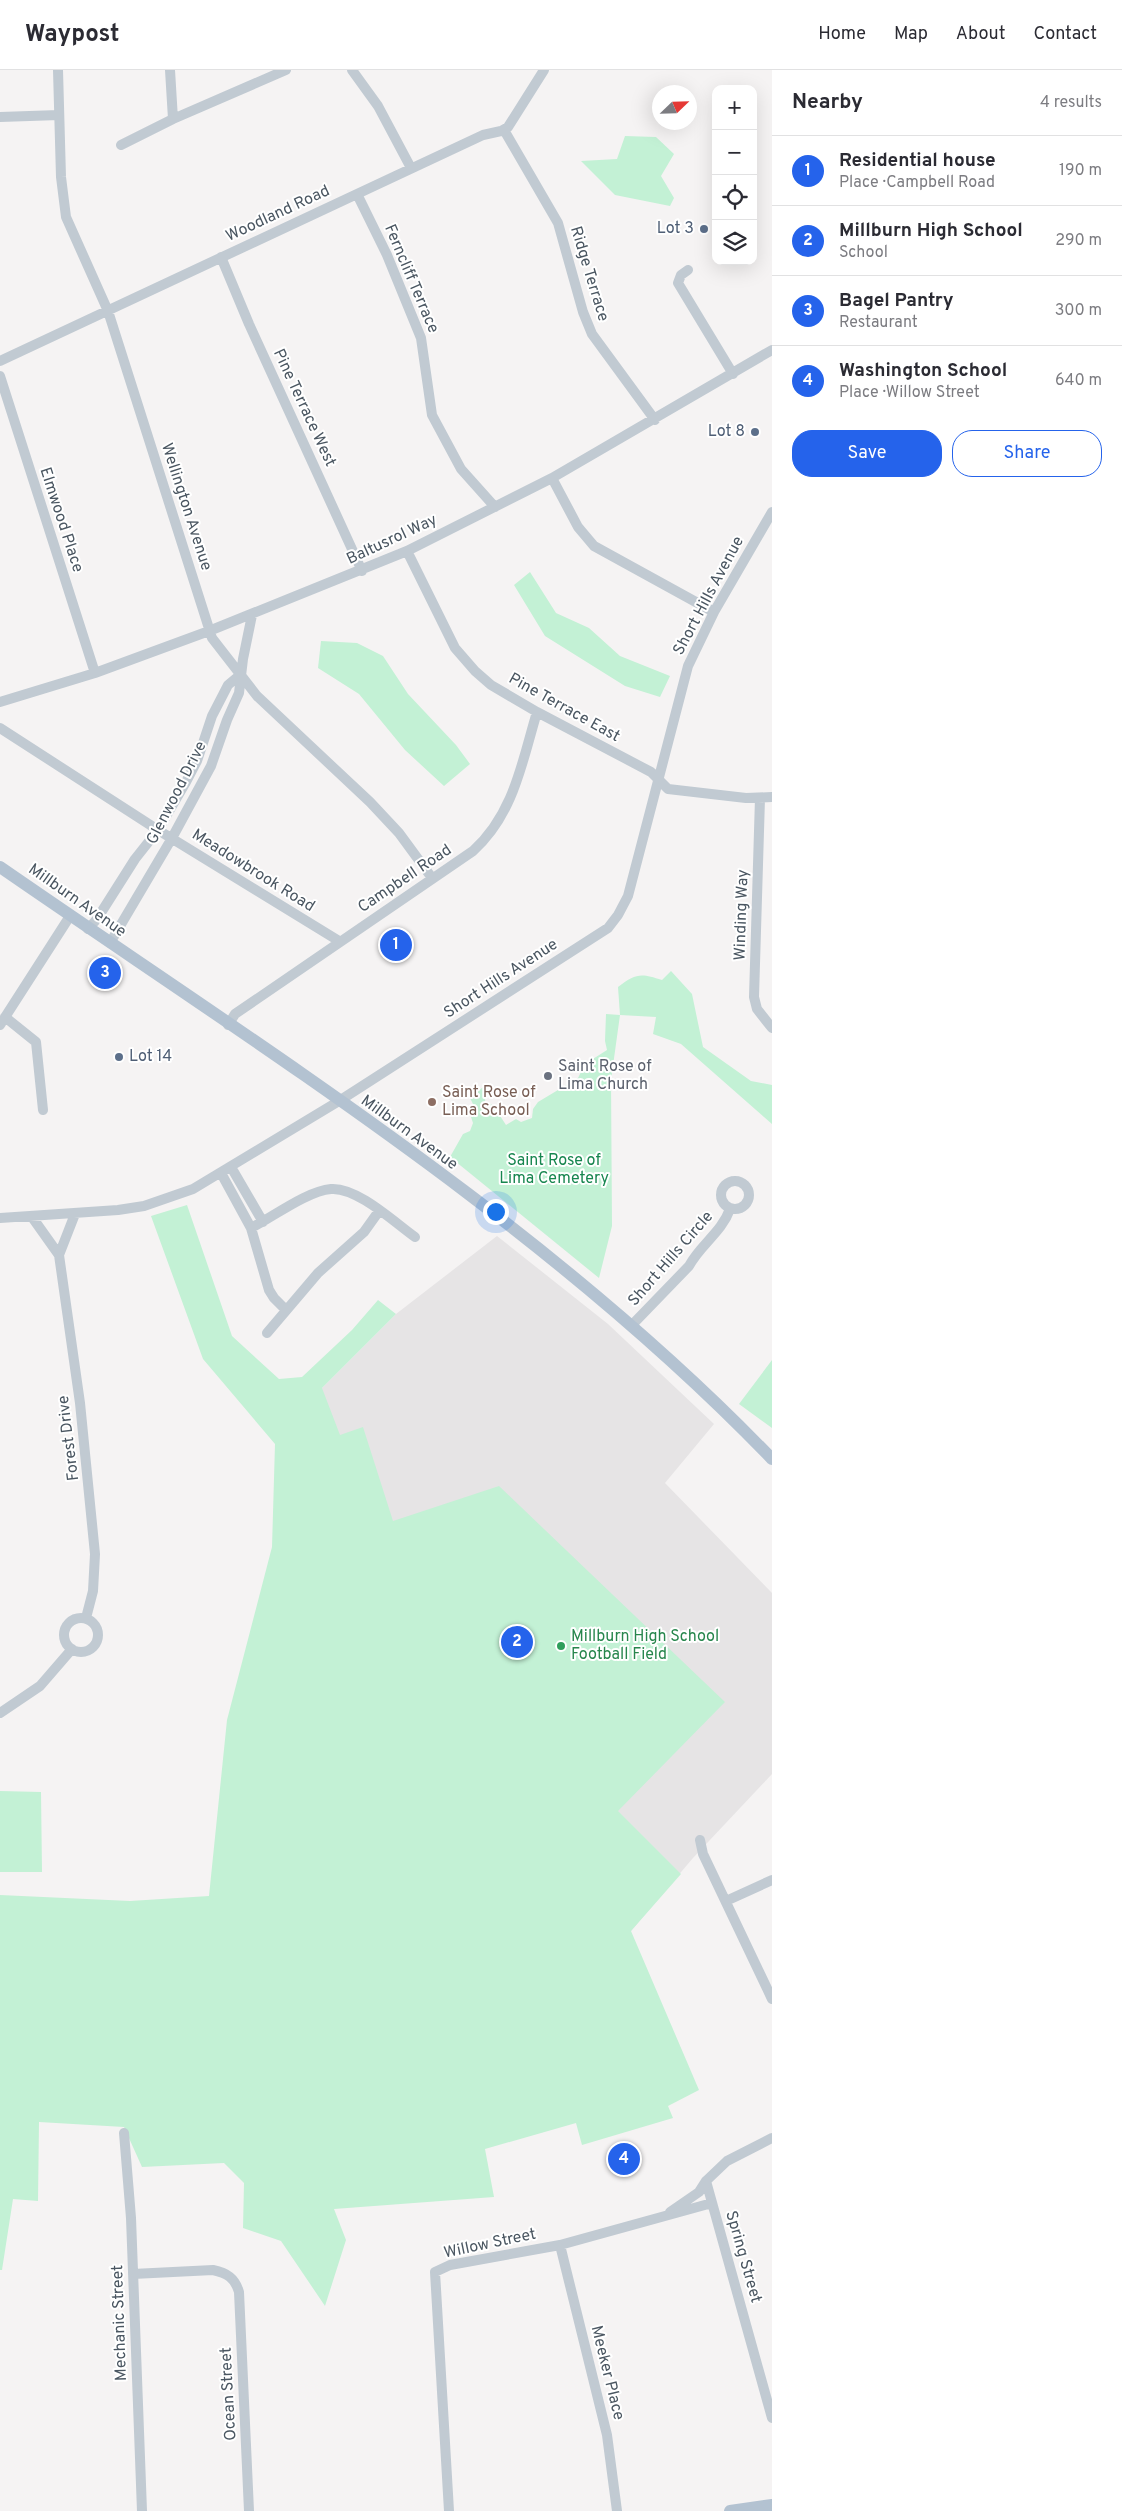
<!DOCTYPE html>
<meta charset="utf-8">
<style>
:root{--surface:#fff;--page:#f7f7f7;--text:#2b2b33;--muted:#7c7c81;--line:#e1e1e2;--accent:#2563eb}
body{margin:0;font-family:Overpass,sans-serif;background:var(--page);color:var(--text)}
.controls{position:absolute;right:15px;top:15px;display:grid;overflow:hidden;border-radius:10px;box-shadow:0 5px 20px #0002}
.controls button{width:45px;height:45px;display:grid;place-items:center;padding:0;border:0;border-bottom:1px solid var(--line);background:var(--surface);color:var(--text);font:25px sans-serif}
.compass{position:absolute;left:652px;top:15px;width:45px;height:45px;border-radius:50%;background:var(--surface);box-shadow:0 5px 20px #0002;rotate:67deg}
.you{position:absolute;left:495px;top:1141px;width:18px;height:18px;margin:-12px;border:4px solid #fff;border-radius:50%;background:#1a73e8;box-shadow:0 0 0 8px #1a73e833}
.badge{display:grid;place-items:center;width:32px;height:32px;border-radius:50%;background:var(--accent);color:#fff;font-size:16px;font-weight:700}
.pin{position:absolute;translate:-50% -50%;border:2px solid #fff;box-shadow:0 1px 5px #0006}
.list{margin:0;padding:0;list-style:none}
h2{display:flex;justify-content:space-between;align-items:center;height:65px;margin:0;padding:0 20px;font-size:21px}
h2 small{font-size:16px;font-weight:400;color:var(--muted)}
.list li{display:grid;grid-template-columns:32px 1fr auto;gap:15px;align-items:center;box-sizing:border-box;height:70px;padding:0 20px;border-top:1px solid var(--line)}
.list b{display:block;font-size:19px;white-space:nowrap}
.list p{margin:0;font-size:16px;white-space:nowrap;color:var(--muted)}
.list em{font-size:16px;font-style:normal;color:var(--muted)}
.actions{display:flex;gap:10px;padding:15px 20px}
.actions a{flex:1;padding:11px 0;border:1px solid var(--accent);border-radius:20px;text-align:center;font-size:18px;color:var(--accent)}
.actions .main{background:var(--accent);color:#fff}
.icon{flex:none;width:28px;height:28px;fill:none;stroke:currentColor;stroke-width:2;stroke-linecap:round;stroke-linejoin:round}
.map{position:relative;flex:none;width:772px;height:2441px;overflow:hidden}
header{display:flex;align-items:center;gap:30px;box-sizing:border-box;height:70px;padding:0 25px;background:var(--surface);border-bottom:1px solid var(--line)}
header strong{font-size:24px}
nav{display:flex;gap:28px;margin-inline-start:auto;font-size:18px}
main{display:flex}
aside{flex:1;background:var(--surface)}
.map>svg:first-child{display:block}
</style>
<header>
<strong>Waypost</strong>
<nav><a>Home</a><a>Map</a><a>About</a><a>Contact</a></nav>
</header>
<main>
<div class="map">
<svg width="772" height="2441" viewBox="0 0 772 2441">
<rect width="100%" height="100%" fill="#f5f3f3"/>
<path fill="#e6e4e5" d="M497,1166l111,88 106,100 -49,59 107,110v181l-79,84 -62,73 -352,-329 43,-214 74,-74z"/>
<path fill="#c3f1d5" d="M625,66l31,1 18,17 -13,22 13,22 -4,8 -55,-11 -34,-34 36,-2z
M530,502l26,41 33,15 31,28 50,20 -10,21 -35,-11 -80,-50 -31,-51z
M321,571l36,2 26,13 25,38 48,51 14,19 -26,22 -39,-36 -46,-56 -41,-26z
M671,901l21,23 11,53 48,34 21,4v39l-91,-80 -28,-10 3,-17 -36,-2 -9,65 1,146 -13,52 -149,-121 13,-23 7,-3 3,-8 -2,-6 6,-5 -7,-14 13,-11 3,4 -3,3 3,9 7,2 13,20 10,-6 5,3 11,-4 1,-9 5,-7 40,-24 7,-14 22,-14 -2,-9 1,-27 14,1 -2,-28c18,-14 23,-14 44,-7z
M187,1135l45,131 47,43 23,-2 50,-47 26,-30 18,14 -74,74 18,47 23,-8 30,94 106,-35 226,216 -107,109 63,63 -50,57 68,159 -31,16 5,12 -91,27 -6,-22 -91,26 9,48 -160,12 12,31 -21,66 -44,-65 -38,-13 1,-45 -20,-20 -82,4 -18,-40 -85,-5 -1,79 -25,-2 -11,71h-2v-375l130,6 79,-5 18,-176 45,-173 3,-103 -72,-85 -52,-143z
M772,1290v68l-33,-24z
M0,1721l41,1 1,80h-42z"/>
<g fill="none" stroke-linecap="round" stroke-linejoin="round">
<path stroke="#c1cad2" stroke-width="10" d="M58,0l3,107 5,40 42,94 104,327 45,58 113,106 29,31 33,45
M170,0l3,49
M352,0l26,36 33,62
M0,47l59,-2
M504,60l54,93 25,89 9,22 63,86
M121,75l52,-26 113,-49
M357,124l30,61 34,83 11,77 29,54 34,38
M221,187l28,67 113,247
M688,200l-7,5 -3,8 55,91
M0,291l483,-226 18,-4 7,-4 36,-57
M0,306l95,297
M552,408l26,49 16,19 120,66
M407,481l48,97 20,23 16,14 46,27 114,60 17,17 78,9 26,-1
M0,632l95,-29 114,-42 198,-80 145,-73 220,-128
M0,658l158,102 181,111
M760,728l-6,199 3,12 15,19
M88,859l9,-10 38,-60 23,-29 28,-48 11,-21 15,-45 16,-31 12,-10
M110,873l62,-105 39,-72 16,-46 12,-27 4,-34 9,-44
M5,947l31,25 7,68
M0,955l70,-109
M228,955l7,-11 238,-163c41,-37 49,-89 64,-139
M231,1097l32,55
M221,1103l30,55 18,62 5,8 12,12
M721 1125a14 14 0 1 1 28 0a14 14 0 1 1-28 0Z
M75,1144l-16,41 21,148 15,151 -2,37 -7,27
M32,1147l27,38
M0,1148l118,-8 26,-4 49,-17 146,-88 269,-173 10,-13 10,-19 60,-230 26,-54 58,-100
M251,1158c22,-11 56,-37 80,-39 26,-2 63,33 84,48
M631,1256l58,-60c11,-21 33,-34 41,-57
M267,1263l51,-60 46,-41 15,-21
M64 1565a17 17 0 1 1 34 0a17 17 0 1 1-34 0Z
M0,1643l40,-27 32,-37
M700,1770l3,14 69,145
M726,1831l46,-21
M124,2063l7,85 11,293
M772,2068l-45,23 -21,20 66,237
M670,2142l29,-20 7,-11
M560,2175l47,190 10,76
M133,2204l80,-4c14,3 22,8 26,22l10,219
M449,2441l-14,-239 15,-7 110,-20 152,-42"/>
<path stroke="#b3c2d1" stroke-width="12" d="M0,797c266,184 547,358 772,592
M730,2441l42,-6"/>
</g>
<g fill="#5c6f8a" stroke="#fff" stroke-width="2">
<circle cx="704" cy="159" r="5"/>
<circle cx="755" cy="362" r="5"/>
<circle cx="119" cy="987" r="5"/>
</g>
<circle fill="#6b7280" stroke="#fff" stroke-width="2" cx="548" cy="1006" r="5"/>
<circle fill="#8d6e63" stroke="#fff" stroke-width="2" cx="432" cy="1032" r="5"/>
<circle fill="#2e9e5b" stroke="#fff" stroke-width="2" cx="561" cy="1576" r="5"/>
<g text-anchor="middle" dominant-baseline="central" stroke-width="4" stroke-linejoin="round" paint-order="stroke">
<g font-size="16" fill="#4a5661" stroke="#fff">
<text transform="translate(278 144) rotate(-25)">Woodland Road</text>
<text transform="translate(589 204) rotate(73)">Ridge Terrace</text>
<text transform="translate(411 209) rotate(67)">Ferncliff Terrace</text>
<text transform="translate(304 338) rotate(65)">Pine Terrace West</text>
<text transform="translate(186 437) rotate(72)">Wellington Avenue</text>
<text transform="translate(61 450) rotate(72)">Elmwood Place</text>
<text transform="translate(392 470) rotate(-25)">Baltusrol Way</text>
<text transform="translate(709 526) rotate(-62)">Short Hills Avenue</text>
<text transform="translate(564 638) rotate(29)">Pine Terrace East</text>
<text transform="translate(177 723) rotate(-63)">Glenwood Drive</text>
<text transform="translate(253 801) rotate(32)">Meadowbrook Road</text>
<text transform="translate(405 809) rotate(-34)">Campbell Road</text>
<text transform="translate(77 831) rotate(35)">Millburn Avenue</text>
<text transform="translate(742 845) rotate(-88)">Winding Way</text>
<text transform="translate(501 909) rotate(-33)">Short Hills Avenue</text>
<text transform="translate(409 1063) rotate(36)">Millburn Avenue</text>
<text transform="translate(671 1189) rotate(-49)">Short Hills Circle</text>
<text transform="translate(69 1368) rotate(-97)">Forest Drive</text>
<text transform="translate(490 2174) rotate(-12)">Willow Street</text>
<text transform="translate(743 2187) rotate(74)">Spring Street</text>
<text transform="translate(120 2253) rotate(-92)">Mechanic Street</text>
<text transform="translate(607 2303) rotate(76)">Meeker Place</text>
<text transform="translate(229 2324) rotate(-93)">Ocean Street</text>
</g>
<g font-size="16" fill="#4e5e75" stroke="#fff" text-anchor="end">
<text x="694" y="159">Lot 3</text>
<text x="745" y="362">Lot 8</text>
<text x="129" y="987" text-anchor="start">Lot 14</text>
</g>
<g font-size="16" fill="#5b616d" stroke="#fff" text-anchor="start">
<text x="558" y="997">Saint Rose of<tspan x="558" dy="18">Lima Church</tspan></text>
</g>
<g font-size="16" fill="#785e54" stroke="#fff" text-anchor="start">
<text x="442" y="1023">Saint Rose of<tspan x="442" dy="18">Lima School</tspan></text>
</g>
<g font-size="16" fill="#17864f" stroke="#fff">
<text x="554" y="1091">Saint Rose of<tspan x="554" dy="18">Lima Cemetery</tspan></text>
</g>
<g font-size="16" fill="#27864d" stroke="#fff" text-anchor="start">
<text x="571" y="1567">Millburn High School<tspan x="571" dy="18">Football Field</tspan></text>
</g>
</g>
</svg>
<div class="controls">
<button>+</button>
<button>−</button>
<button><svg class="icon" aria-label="locate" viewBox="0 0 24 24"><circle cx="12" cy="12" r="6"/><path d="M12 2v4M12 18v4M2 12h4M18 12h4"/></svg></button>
<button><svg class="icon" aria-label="layers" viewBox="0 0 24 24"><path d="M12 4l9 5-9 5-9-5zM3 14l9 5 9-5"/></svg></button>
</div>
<svg class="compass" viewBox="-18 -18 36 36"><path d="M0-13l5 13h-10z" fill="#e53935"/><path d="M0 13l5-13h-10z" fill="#7c7c81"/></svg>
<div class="you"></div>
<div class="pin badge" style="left:396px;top:875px">1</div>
<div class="pin badge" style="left:517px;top:1572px">2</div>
<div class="pin badge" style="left:105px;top:903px">3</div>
<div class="pin badge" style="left:624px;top:2089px">4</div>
</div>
<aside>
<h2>Nearby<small>4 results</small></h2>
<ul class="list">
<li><span class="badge">1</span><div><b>Residential house</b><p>Place · Campbell Road</p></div><em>190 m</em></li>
<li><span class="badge">2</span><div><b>Millburn High School</b><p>School</p></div><em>290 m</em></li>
<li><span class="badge">3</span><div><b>Bagel Pantry</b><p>Restaurant</p></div><em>300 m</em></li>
<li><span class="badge">4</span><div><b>Washington School</b><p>Place · Willow Street</p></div><em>640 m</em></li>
</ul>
<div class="actions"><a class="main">Save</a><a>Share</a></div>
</aside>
</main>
